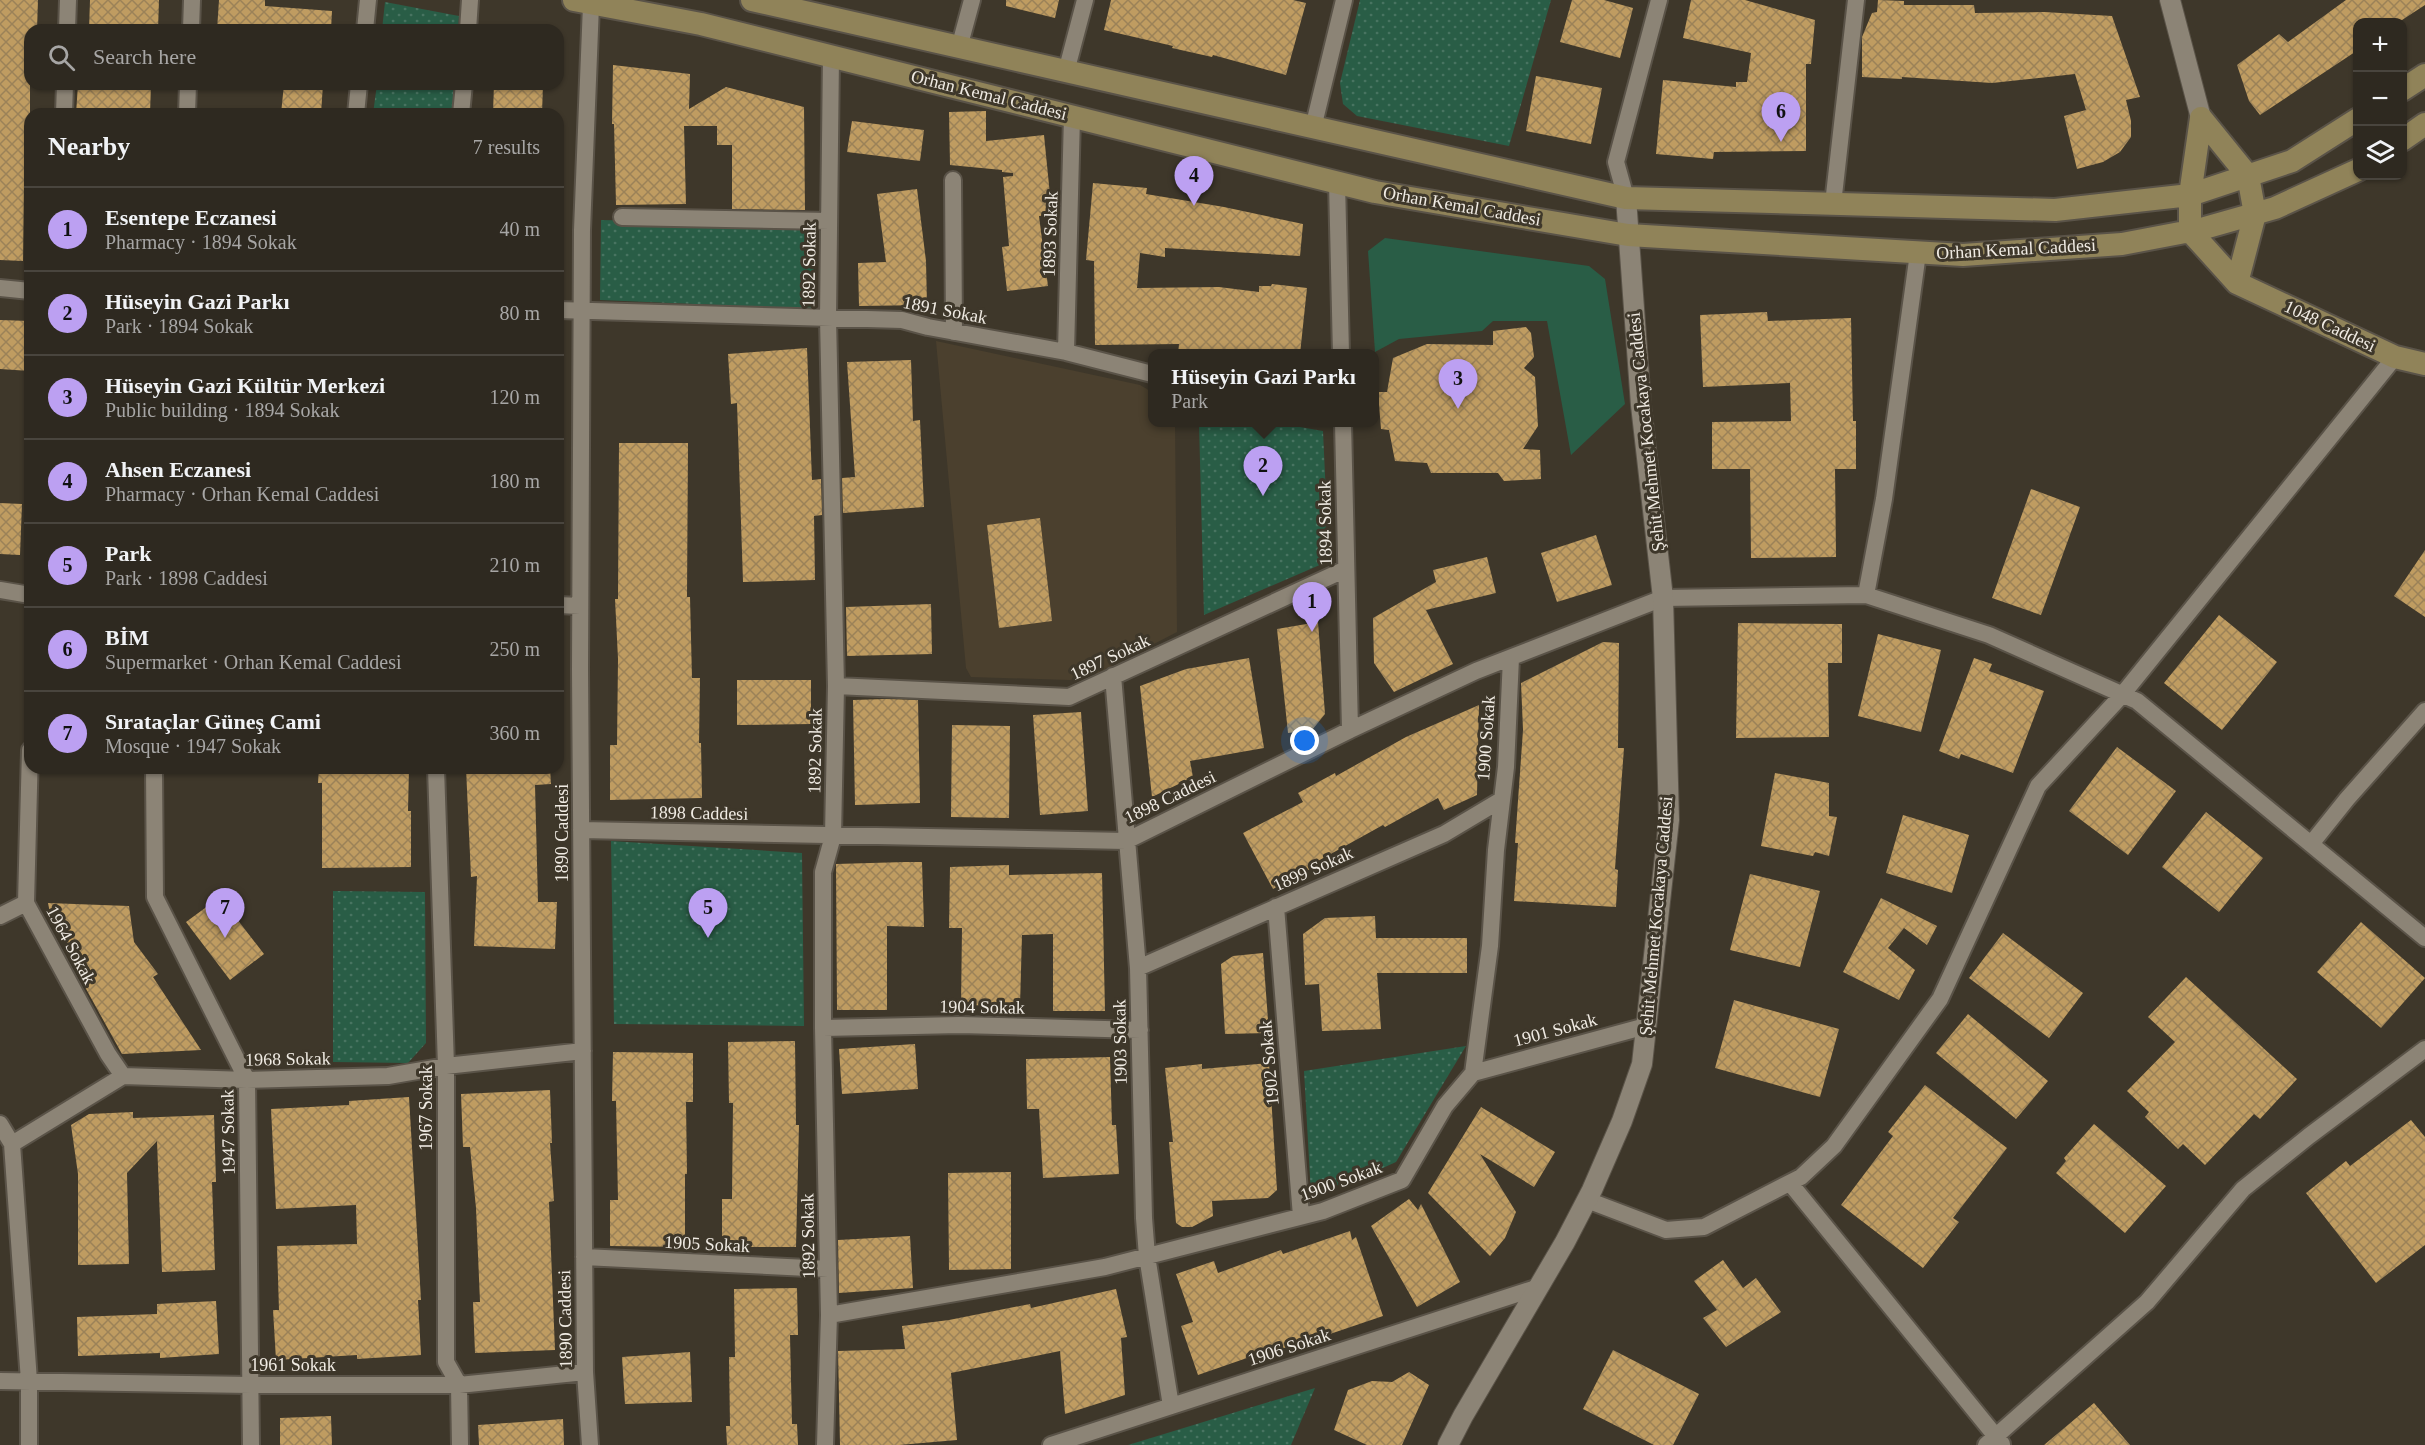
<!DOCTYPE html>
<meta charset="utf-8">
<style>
:root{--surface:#2e2920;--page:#363129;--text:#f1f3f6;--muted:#a7a6a5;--line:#49453e;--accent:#bca0f2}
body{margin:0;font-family:Georgia,serif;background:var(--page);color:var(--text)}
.controls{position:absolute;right:18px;top:18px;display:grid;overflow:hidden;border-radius:12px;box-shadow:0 2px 4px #0004}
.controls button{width:54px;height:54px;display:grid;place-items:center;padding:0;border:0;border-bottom:2px solid var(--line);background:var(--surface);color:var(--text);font:30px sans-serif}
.you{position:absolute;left:1305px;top:741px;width:21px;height:21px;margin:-15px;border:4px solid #fff;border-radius:50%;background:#1a73e8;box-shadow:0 0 0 9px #1a73e833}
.badge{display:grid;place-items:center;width:39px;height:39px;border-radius:50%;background:var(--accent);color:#111;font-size:20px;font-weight:700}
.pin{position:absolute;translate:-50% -50px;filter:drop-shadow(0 2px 3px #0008)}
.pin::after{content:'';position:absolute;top:32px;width:21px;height:18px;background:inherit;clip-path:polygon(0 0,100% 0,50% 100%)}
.popup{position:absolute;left:1148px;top:349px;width:231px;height:78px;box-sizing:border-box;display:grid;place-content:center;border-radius:12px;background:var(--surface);filter:drop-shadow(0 2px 4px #0005);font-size:20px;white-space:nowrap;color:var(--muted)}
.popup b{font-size:22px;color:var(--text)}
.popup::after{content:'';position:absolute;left:50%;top:100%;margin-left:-12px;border:12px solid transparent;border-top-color:var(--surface)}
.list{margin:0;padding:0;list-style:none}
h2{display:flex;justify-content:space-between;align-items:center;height:78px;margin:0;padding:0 24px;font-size:26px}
h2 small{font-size:20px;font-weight:400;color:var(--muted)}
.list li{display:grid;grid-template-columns:39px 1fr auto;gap:18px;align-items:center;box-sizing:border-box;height:84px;padding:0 24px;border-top:2px solid var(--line)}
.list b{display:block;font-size:22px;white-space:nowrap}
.list p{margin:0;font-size:20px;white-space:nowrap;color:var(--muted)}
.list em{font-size:20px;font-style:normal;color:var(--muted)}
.icon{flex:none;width:33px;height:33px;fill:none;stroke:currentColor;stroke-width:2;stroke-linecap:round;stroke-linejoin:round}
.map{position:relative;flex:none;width:2425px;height:1445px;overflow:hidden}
.search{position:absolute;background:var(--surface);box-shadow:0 2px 4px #0004;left:24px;top:24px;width:540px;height:66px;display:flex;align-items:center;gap:15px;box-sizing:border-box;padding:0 21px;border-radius:18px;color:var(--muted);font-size:22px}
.panel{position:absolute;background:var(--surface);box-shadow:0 2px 4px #0004;left:24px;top:108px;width:540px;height:666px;border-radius:18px}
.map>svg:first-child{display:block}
</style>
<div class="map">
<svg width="2425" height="1445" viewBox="0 0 2425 1445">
<defs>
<pattern id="park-dots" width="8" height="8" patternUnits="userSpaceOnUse" patternTransform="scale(1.5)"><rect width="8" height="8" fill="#295d46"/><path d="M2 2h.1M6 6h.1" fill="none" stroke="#487461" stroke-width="1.8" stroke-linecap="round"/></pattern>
<pattern id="building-cross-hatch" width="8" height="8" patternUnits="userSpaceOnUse" patternTransform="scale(1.5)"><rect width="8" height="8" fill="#bf9c61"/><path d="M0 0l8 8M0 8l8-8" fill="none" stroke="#9b8258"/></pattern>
</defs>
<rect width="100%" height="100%" fill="#3e372a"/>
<path fill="#4b402e" d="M936,341l204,44 12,7v30l23,1 2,209 -81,42 -26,6 -99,-3 -5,-9z"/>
<path fill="#295d46" d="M1385,238l204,28 16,13 20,125 -54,51 -24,-134h-54l-11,10 -83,8 -24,13 -7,-101z"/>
<path fill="url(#park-dots)" d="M1360,0h191l-42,146 -152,-30 -14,-12 -3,-21z
M385,2l74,14 -1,14h-76z
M377,84h77l-2,30h-79z
M601,220l212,5 1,84 -214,-9z
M1199,423h78l46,8 6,130 -125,54z
M611,841l191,12 2,173 -190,-2z
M333,891l92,1 1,151 -18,20 -75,-1z
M1466,1046l-70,116 -22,10 -63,23 -7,-124z
M1315,1388l-24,57h-163z"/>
<path fill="url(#building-cross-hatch)" d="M0,0h38l-1,30h-7v156h-6l-1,75 -23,-1z
M90,0h69l-1,30h-69z
M219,0h46v6l67,5 -1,19h-114z
M1006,0h53l-4,18 -49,-12z
M1111,0h182l13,3 -20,72 -73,-20 -1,2 -40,-9 1,-2 -69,-16z
M1572,0h32l29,8 -13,50 -60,-16z
M1691,0h54l70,20 -4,44h-5v87l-92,1 -1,7 -57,-5 7,-74 73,7v-5h11l4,-29 -68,-15z
M1878,0l26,1v4h70l1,8 69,-1 68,4 28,81 -14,3 5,21v16l-11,15 -17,10 -26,7 -13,-53 22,-6 -11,-36 -83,9 -90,-6v2l-40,-2v-40l10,-24 5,-1z
M2346,0h79v5l-26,17h-41v28l-98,65 -11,-14 -12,-36 42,-31 9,8z
M613,65l77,9 -1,35 37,-22 78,20 1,103 -73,-1v-64h-15v-19h-33l2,78 -70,1 -2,-81h-2z
M1536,76l66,12 -11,56 -65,-13z
M78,84h73l-1,30h-74z
M284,84h39l-2,30h-40z
M494,84h49l-1,30 -49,-1z
M986,111v30l58,-6 8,80 -13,1 9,70 -41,5 -5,-44 7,-1 -6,-69 10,-1v-3l-11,-1v-2l-52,-5 -1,-53z
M852,121l72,9 -4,31 -73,-9z
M1093,183l54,5 -1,6 78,13 79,17 -3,32 -135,-8v9l-25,-4 -3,35 82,-1 40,5v-6h12l1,-2 35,4 -7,66h-122l1,-10 -84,1 -1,-84 -8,-1z
M917,189l9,72 1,44 -68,1 -1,-43 28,-1 -9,-68z
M1767,312l1,9 83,-3 2,103h3v48h-21l1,88 -85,1 -1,-89h-38v-47l79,-1 -1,-38 -87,4 -3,-72z
M0,320l30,1v50l-30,-2z
M1526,327l5,6 3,24 -10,11 11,9 3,49 -15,23 17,1 1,29 -37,2 -6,-8h-67l-4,-10 -32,-2 -6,-31 -8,-1 -3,-37h9l6,-34 34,-14 66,1v-14z
M807,348l5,132 9,-1 1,36 -8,1 1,64 -72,2 -6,-179 -6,1 -3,-50z
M911,360l2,61 7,-1 4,87 -81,6 -1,-35 13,-1 -8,-115z
M619,443h69l-1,154h3l2,81h8l-1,65h2l1,55 -92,2v-55h7l1,-86 -3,-60h3z
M2031,489l49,18 -39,108 -49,-17z
M0,503l22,1 -2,51 -20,-1z
M1040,518l12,103 -53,7 -12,-103z
M1596,535l16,50 -55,17 -16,-49z
M2425,550v67l-31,-21z
M1487,557l9,36 -70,17 27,54 -59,28 -20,-29 -1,-45 63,-36 -3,-12z
M931,604l1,50 -85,2 -1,-49z
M2219,615l58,47 -55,68 -58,-47z
M1318,622l7,92 -13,16 -24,3 -11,-104z
M1738,623l104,1v39h-14l1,74 -93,1z
M1878,634l63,16 -20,82 -63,-16z
M1603,642l16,1 -1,105h6l-9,121 3,1 -2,37 -102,-6 4,-58h-3l8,-113 -2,-47z
M1249,658l15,90 -74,13 3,16 -41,20 -12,-111 46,-17z
M1974,658l18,6 -3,7 55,20 -31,82 -52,-19 -2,5 -20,-8z
M737,680h74v44l-74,1z
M885,699l33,1 2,103 -65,2 -2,-105z
M1479,705l-2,90 -33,15 -6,-12 -53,29 -2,-2 -74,41 1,3 -37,20 -30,-56 60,-31 -5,-9 37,-20 1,3 70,-39z
M1081,712l7,99 -48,4 -7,-100z
M952,725l58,1 -1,92 -58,-1z
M2117,747l59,44 -48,64 -59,-44z
M319,768h90l-1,43h3v56l-89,1v-85h-4z
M466,768h84l1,16 -16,1 3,117h19l-2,47 -81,-3 3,-70 -6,1z
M1775,773l54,10v33l8,1 -8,39 -14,-4 -2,4 -52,-10z
M2206,812l57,46 -44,54 -57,-45z
M1903,815l66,20 -17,58 -66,-20z
M905,862h17l2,65 -37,-1v84h-50l-1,-146z
M1009,865v10l93,-2 3,138h-52v-77l-31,1 -2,71 -59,-1 1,-77h-13l1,-61z
M1750,874l70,17 -20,76 -70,-17z
M220,897l44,57 -34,26 -44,-58z
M1881,898l56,28 -10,19 -23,-17 -16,20 27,22 -16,30 -56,-28z
M48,903l81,3 5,36 24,32 -5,3 48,73 -79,4 -42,-76 7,-4 -36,-56z
M1375,916l1,22h91v35h-90l4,56 -59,2 -3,-47 -14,1 -2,-51 22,-16z
M2361,922l64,56 -44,50 -64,-56z
M2003,933l80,60 -34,45 -80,-60z
M1263,953l6,80 -44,1 -4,-70 12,-8z
M2186,977l111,102 -37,40 -6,-5 -49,51 -22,-21 -5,5 -33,-32 4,-5 -22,-21 48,-49 -27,-25z
M1734,1000l105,29 -19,68 -105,-29z
M1968,1014l80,67 -32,38 -80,-66z
M795,1041l1,84h3l-3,122h-74v-48h10l1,-96h-4l-1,-61z
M915,1044l3,45 -76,5 -3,-45z
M613,1052l80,1v49h-7l1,72h-2v73l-75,-1v-46h8l-2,-99h-4z
M1110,1057l2,68h4l3,49 -76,4 -4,-69h-12l-1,-50z
M1269,1063l8,127 -9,8 -56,3 1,15 -21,11h-10l-6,-4 -7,-81h4l-8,-74 37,-4v5z
M1925,1085l82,63 -54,70 6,4 -36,46 -82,-63 52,-69 -5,-4z
M550,1090l2,53h-2l4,58 -5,1 6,148 -80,3 -2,-51h7l-4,-94 -6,-61h-7l-2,-53z
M409,1097l12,203h-3l3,55 -64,4v-4l-81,5 -3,-50h6l-2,-64 80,-2 -1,-39 -80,4 -5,-100 78,-4v-4z
M1481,1107l74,45 -21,35 -54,-33 36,58 -11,26 -15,18 -62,-63z
M133,1112v6l81,-3 2,67h-4l3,88 -53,2 -5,-131 -30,32 2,91 -51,1v-91l-7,-49 18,-11z
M2411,1120l14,17v108l-49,38 -70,-90 40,-32 4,5z
M2094,1124l72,62 -41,47 -69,-60 10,-12 -2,-3z
M1011,1172v97l-62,1 -1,-97z
M1409,1199l9,11 3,-6 39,78 -43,25 -46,-81z
M1350,1231l2,9 4,-3 27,79 -53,18 -1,-3 -58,22 -1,-3 -72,25 -17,-49 12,-4 -17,-48 38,-13 4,12 63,-23 2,4z
M910,1236l3,52 -74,5 -1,-53z
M1723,1260l20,28 13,-10 25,34 -55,35 -23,-29 14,-8 -23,-29z
M797,1288l1,47h-8l2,89h5l1,21h-71l-1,-19h4l-1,-69h6l-1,-68z
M1116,1289l11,48 -6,1 4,57 -60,19 -5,-63 -109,22 6,67 -58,5h-59l-2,-94 67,-2 -3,-23 47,-6 81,-16 1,4z
M216,1301l3,53 -59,4v-5l-82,3 -1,-39 80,-3v-10z
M1613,1350l86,44 -26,51h-19l-71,-36z
M690,1352l2,50 -67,2 -3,-47z
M1409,1372l20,13 -27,60h-35l-33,-15 14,-40 24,-9 20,1z
M2094,1403l36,42h-86z
M331,1416l1,29h-52v-27z
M563,1419l1,26h-85l-1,-20z"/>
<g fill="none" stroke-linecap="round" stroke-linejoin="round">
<g stroke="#5a5348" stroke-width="20">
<path id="minor" d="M67,30l1,-30
M191,30l1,-30
M365,30l3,-30
M468,30l2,-30
M959,48l13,-48
M1066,72l19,-72
M64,114l1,-30
M187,114l1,-30
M356,114l3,-30
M461,114l3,-30
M1313,128l31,-128
M953,180l1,152
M1337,182l4,172
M1626,198l-10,-36 43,-162
M1833,204l23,-204
M622,217l207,4
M0,288l30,3
M558,310l344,10 26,7 138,25 86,22
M1066,352l6,-236
M1343,422l7,308
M0,590l30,5
M1866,595l18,-96 34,-246
M558,605l22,1
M1113,676l25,292 6,250 3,38 24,150
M836,686l233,11 277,-128
M30,750l-4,153 82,151 15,22
M154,768l1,129 92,183 4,365
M436,768l10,298v296l13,23 1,60
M581,830l545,11 224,-111 126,-59 187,-73 203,-3 123,40 148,66 288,237
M2311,844l36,-45 78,-88
M1276,907l25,309
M0,916l26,-13
M1138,968l306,-134 57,-34
M823,1028l137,-3 180,5
M1473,1073l173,-47
M0,1124l12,20 17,237v64
M12,1144l111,-68 124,4 141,-4 58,-10 137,-15
M1790,1183l212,261
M1587,1200l79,30 38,-3 97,-50 33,-31 106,-147 98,-213 84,-91 273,-338
M584,1257l244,12
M829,1315l276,-48 218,-56 79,-31 43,-74 28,-33 17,-127 6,-96 10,-83 5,-109
M0,1381l250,4h209l126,-13
M590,1445l-5,-73 -5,-703 2,-439 9,-225
M825,1445l4,-130 -6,-287v-156l10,-36 3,-150 -8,-368 3,-262
M1051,1445l488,-158
M1986,1445l161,-143 96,-113 66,-53 116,-87"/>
</g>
<g stroke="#5a5348" stroke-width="22">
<path id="tertiary" d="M2170,0l31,118
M1448,1445l15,-29 102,-174 27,-52 30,-69 20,-57 27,-244 -6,-222 -22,-193 -15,-207"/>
</g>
<g stroke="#5a5348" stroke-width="26">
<path id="secondary" d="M574,0l127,24 674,168 253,43 335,20 159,-11 79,-15 74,-21 83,-38
M752,0l874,198 429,12 135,-15 102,-34 66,-42
M2402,90l23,-15
M2201,118l-11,77v36l47,52 158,74 30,7
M2201,118l47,58 7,38 -18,69
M2402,140l23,-16"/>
</g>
<use href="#minor" stroke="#8c8476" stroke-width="16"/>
<use href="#tertiary" stroke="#8c8476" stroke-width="20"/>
<use href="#secondary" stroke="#908359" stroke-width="22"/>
</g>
<g text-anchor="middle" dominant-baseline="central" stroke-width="6" stroke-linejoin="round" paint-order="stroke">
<g font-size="18" fill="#f0ebe3" stroke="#3e372a">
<text transform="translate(989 95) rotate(14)">Orhan Kemal Caddesi</text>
<text transform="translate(1462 206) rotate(10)">Orhan Kemal Caddesi</text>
<text transform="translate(1050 234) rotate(-88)">1893 Sokak</text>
<text transform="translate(2016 249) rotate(-3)">Orhan Kemal Caddesi</text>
<text transform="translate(809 265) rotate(-89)">1892 Sokak</text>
<text transform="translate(945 310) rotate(11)">1891 Sokak</text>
<text transform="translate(2330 326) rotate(25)">1048 Caddesi</text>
<text transform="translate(1646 432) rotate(-96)">Şehit Mehmet Kocakaya Caddesi</text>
<text transform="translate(1325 523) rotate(-91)">1894 Sokak</text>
<text transform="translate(1110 657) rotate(-25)">1897 Sokak</text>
<text transform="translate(1486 738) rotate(-86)">1900 Sokak</text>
<text transform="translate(815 751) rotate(-89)">1892 Sokak</text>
<text transform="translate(1170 797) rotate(-26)">1898 Caddesi</text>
<text transform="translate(699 813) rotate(1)">1898 Caddesi</text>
<text transform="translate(562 833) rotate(-90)">1890 Caddesi</text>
<text transform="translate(1313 869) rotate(-24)">1899 Sokak</text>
<text transform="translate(1656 916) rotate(-85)">Şehit Mehmet Kocakaya Caddesi</text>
<text transform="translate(71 945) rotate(62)">1964 Sokak</text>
<text transform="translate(982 1007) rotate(1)">1904 Sokak</text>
<text transform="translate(1555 1030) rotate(-15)">1901 Sokak</text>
<text transform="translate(1120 1042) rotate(-91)">1903 Sokak</text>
<text transform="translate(288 1059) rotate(-1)">1968 Sokak</text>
<text transform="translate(1269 1063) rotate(-95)">1902 Sokak</text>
<text transform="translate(426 1108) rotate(-90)">1967 Sokak</text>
<text transform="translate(228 1132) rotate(-91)">1947 Sokak</text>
<text transform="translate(1341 1181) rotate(-20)">1900 Sokak</text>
<text transform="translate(808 1236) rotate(-91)">1892 Sokak</text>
<text transform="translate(707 1244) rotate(3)">1905 Sokak</text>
<text transform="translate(565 1319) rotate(-91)">1890 Caddesi</text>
<text transform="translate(1289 1347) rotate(-18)">1906 Sokak</text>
<text x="293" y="1365">1961 Sokak</text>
</g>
</g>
</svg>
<div class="controls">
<button>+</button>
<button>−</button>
<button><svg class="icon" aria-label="layers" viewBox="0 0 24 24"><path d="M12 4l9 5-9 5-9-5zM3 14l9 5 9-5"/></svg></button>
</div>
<div class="you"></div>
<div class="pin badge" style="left:1312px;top:632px">1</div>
<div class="pin badge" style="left:1263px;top:496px">2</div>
<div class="popup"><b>Hüseyin Gazi Parkı</b>Park</div>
<div class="pin badge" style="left:1458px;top:409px">3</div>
<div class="pin badge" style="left:1194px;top:206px">4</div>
<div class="pin badge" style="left:708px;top:938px">5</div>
<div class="pin badge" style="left:1781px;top:142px">6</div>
<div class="pin badge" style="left:225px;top:938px">7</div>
<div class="search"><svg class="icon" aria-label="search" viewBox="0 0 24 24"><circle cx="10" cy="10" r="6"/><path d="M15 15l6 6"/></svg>Search here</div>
<section class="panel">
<h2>Nearby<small>7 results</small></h2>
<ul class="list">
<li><span class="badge">1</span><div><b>Esentepe Eczanesi</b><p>Pharmacy · 1894 Sokak</p></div><em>40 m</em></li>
<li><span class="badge">2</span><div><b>Hüseyin Gazi Parkı</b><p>Park · 1894 Sokak</p></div><em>80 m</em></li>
<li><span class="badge">3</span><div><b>Hüseyin Gazi Kültür Merkezi</b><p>Public building · 1894 Sokak</p></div><em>120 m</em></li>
<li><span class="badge">4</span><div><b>Ahsen Eczanesi</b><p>Pharmacy · Orhan Kemal Caddesi</p></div><em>180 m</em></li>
<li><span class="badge">5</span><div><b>Park</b><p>Park · 1898 Caddesi</p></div><em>210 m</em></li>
<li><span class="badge">6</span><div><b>BİM</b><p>Supermarket · Orhan Kemal Caddesi</p></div><em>250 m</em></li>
<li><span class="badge">7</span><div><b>Sırataçlar Güneş Cami</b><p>Mosque · 1947 Sokak</p></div><em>360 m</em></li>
</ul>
</section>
</div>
